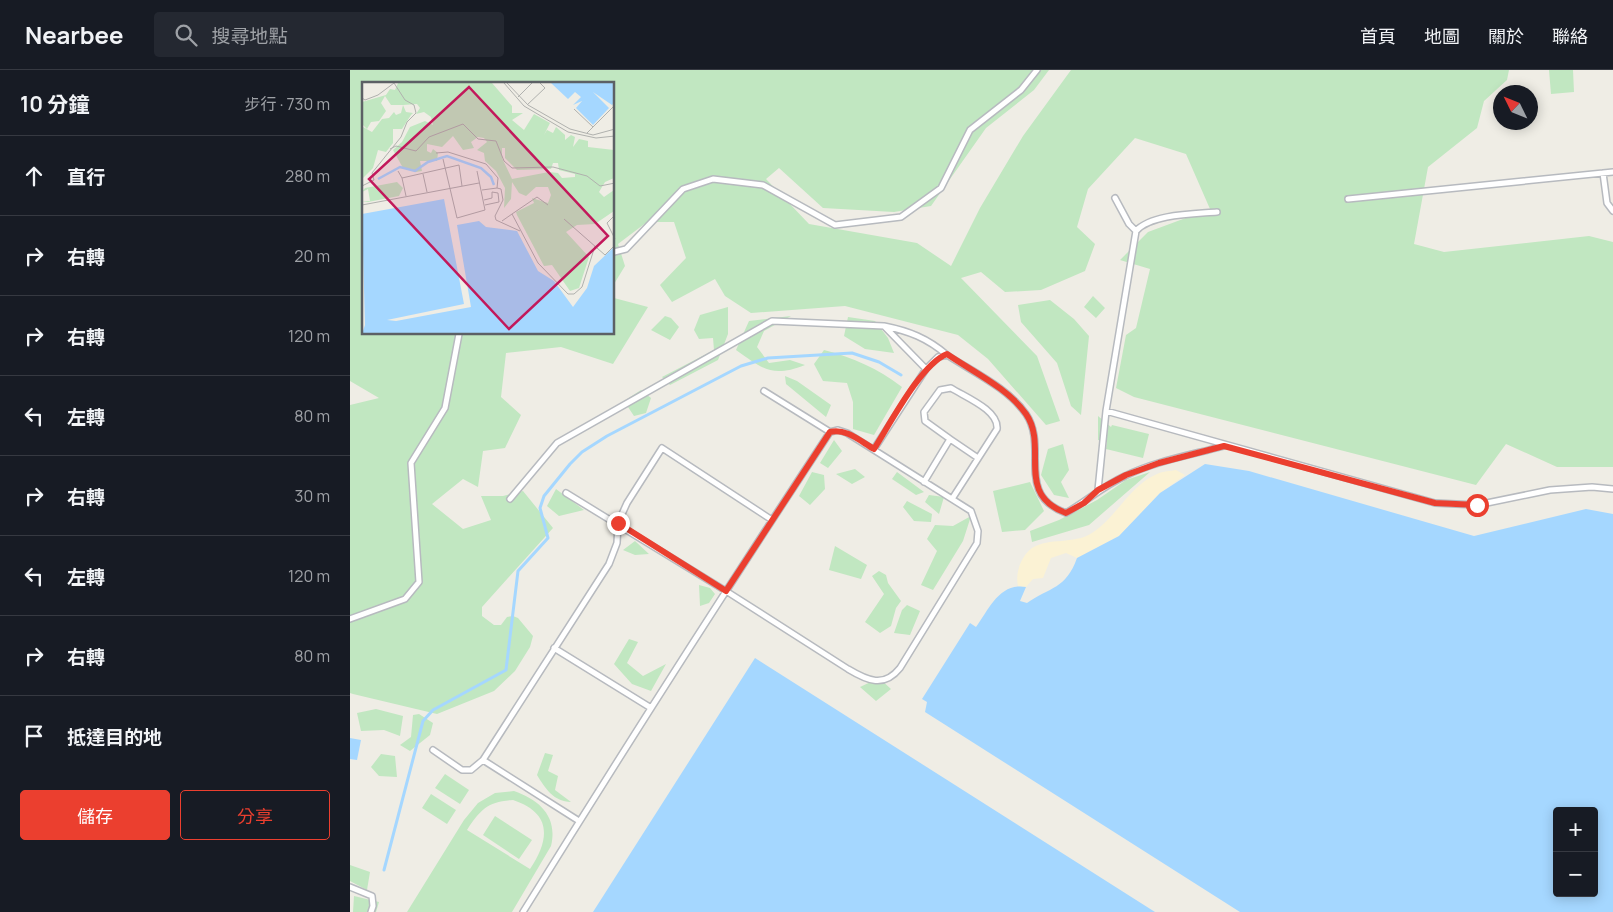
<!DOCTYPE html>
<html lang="zh-TW">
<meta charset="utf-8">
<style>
:root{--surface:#171b24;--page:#242831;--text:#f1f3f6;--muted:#9ea1a6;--line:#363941;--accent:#eb3f2f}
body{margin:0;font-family:Manrope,"Noto Sans TC",sans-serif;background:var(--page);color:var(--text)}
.controls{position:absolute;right:15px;bottom:15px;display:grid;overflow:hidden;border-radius:5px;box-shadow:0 2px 12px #0003}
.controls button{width:45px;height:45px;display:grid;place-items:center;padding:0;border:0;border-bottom:1px solid var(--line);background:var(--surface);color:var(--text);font:25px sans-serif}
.compass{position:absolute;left:1143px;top:15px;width:45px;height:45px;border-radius:50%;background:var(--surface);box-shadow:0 2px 12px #0003;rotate:313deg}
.stop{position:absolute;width:15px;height:15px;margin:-11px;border:4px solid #eb3f2f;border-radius:50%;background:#fff}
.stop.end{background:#eb3f2f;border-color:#fff;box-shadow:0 1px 5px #0008}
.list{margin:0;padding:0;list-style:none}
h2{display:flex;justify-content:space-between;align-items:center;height:65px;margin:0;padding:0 20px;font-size:21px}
h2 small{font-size:16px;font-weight:400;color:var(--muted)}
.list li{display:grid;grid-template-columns:32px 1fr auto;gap:15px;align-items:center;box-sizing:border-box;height:80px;padding:0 20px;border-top:1px solid var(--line)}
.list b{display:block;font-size:19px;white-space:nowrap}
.list em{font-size:16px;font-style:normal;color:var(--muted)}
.actions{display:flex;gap:10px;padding:15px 20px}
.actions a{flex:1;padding:11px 0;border:1px solid var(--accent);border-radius:5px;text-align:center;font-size:18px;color:var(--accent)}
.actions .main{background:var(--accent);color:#fff}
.icon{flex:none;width:28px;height:28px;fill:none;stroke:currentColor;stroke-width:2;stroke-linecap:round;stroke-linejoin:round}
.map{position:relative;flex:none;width:1263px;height:842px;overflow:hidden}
header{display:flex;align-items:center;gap:30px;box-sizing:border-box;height:70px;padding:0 25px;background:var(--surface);border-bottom:1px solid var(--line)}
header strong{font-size:24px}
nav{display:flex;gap:28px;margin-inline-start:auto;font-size:18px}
.search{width:350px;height:45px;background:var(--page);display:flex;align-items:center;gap:12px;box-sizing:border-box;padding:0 18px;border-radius:5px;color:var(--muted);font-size:19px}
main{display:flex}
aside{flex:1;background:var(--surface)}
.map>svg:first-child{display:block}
</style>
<header>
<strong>Nearbee</strong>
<div class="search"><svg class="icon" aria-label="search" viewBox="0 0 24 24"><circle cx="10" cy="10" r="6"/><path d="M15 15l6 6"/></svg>搜尋地點</div>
<nav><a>首頁</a><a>地圖</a><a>關於</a><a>聯絡</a></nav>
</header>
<main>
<aside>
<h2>10 分鐘<small>步行 · 730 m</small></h2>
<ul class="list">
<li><svg class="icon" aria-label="ahead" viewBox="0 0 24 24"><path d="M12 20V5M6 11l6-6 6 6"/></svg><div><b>直行</b></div><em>280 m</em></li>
<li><svg class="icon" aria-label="right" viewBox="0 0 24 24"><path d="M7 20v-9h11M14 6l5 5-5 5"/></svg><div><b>右轉</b></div><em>20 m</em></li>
<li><svg class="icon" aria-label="right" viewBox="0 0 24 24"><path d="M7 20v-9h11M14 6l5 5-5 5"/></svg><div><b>右轉</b></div><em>120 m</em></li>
<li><svg class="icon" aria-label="left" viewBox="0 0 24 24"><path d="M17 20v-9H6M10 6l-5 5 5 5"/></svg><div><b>左轉</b></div><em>80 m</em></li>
<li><svg class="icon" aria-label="right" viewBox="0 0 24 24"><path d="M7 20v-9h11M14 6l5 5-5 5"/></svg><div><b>右轉</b></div><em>30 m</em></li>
<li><svg class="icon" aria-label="left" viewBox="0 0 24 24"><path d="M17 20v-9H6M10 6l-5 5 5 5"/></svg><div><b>左轉</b></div><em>120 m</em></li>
<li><svg class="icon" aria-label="right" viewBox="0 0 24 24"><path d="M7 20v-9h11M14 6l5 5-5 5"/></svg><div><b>右轉</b></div><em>80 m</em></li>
<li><svg class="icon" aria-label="arrive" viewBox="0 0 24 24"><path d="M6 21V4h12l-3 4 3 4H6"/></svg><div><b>抵達目的地</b></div></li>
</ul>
<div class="actions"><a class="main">儲存</a><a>分享</a></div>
</aside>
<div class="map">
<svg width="1263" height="842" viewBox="0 0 1263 842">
<rect width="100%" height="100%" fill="#efede5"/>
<path fill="#c1e7c1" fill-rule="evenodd" d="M0,0h699l-15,20 -48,38 -55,78 -37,6 -71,-4 -44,-40 -13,11 43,45 108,19 34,23 29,-58 43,-72 48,-66h438l-2,10 -23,21 -7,27 -49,39 -14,77 30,8 145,-16 24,6v225h-56l-51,-23 -30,41 -342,-88 -18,-9 10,-53 10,-7 14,-59 -30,-9 28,-28 62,-23 -24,-55 -51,-16 -47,51 -11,38 18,17 -10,27 -44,19 -36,2 -24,-20 -20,6 76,78 23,65 -14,4 -58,-66 -30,-24 -113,-29 -94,7 -26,-17 -10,-17 -43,23 -12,-17 26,-27 -12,-36h-27l-29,22 7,22 -11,18v-200h-250v250h250v-36l34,9 -35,57 -52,-17 -55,6 -5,44 20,18 -16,33 -22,3 -5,36 -15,-8 -31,25 31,25 28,-9 -10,-24h22l20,-5 30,37 -71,79v9l12,9h7l6,-8 6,-1 5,2 15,18 -3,11 -15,24 -21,20 -57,23 -84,-20 -3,-1v-288l29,-7 -29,-17z
M1199,0h24l1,22 -23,2z
M743,226l12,12 -9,10 -12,-11z
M700,230l24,19 15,17 -8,79 -10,-9 -14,-43 -36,-41 -3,-17z
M378,237v27l-10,26 -48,25 -8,-8 52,-27 -1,-12 -14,1 -5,-9 6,-15z
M315,246l6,2 8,9 -9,13 -19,-10z
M441,246l-27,15 -7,16 12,16 21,-3 15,5c-33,13 -42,4 -69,-15l13,-29z
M498,247l27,4 13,17 6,15 -29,-4 -21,-13z
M474,280c30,8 53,18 78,37l-28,48 -21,-6v-27l-6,-19 -24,-2 -9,-17z
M435,306l12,5 34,24 -5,12 -40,-33z
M291,320l10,8 -5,15 -12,3 -10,-15z
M748,346l13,11 1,-2 37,9 -6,24 -37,-9 1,-7 -9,-2z
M484,370l8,11 -14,17 -8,-5z
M713,374l6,26 -8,12 8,16 -15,-3 -13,-20 7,-26z
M505,399l10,8 -13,7 -16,-10z
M462,402l12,3 1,14 -15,16 -11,-9z
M547,402l27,20 -8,3 -24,-16z
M800,402l-61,53 -57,17 -2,-11 29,-11 38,-20 29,-20z
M680,412l14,29 -19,19 -23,2 -9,-41z
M206,419l28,21 -25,6 -12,-10z
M579,425l15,2 -5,17 -14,-12z
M557,431l25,13 -1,8 -17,-1 -11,-14z
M621,446l-8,25 -30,49 -12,-5 16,-34 -10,-12 8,-14 18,1z
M285,471l14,13 -14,1 -12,-5z
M485,476l32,19 -6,14 -32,-9z
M529,501l7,4 2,8 13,18 -5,7 -5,18 -11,7 -15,-11 19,-28 -12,-18z
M349,515l11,3 5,6 -6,9 -9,3z
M557,535l13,6 -10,24 -16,-2 8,-23z
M279,569l9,3 -11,21 16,13 23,-12 -15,27 -19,-7 -18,-20z
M529,608l12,11 -15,12 -16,-14z
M26,639l27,7 -3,20 -16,-6 -23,1 -4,-18z
M69,644l14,9 -3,12 -20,16 -10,-6 11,-8 2,-22z
M195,683l8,2 -5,16 10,5 -3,14 16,12c-17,0 -26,-14 -34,-27z
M31,684l14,2 2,21 -18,-1 -8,-9z
M95,704l24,16 -9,14 -25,-16z
M164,721c26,9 44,26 37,55l-39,66h-105l57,-92 14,-17 17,-10zM163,730c39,13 37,39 17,69l-63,-39c13,-20 21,-29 46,-30z
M81,724l25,16 -9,14 -25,-16z
M145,746l37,24 -13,19 -36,-24z
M0,795l20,7 -3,18 -17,-9z
M4,826l25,6 -3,10h-23z"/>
<path fill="#fbf2d4" d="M826,400l9,5 -25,18 -41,43 -42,22 -11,-5 -15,5 -8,20 -10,1 -7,8 -8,-1c-3,-13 3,-30 14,-38 18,-11 41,-3 60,-15 24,-15 38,-48 65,-59 6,-3 14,-3 19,-4z"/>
<path fill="#a5d7ff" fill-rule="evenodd" d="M855,394l44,7 225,65 112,-27 27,5v398h-373l-315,-200 2,-10 -5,-3 48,-76 6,4c13,-18 24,-45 50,-40l-6,14 7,2c23,-16 39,-14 50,-45l42,-22 41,-43zM1207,741h37v82h-37z
M405,588l400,254h-562z
M0,668l11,2 -4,20 -7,-1z"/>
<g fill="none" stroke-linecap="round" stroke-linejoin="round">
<path stroke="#a5d7ff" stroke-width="3" d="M34,800l39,-149 10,-11 73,-40 12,-99 30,-33 -8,-30 4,-12 26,-32 12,-12 25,-16 134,-70 27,-8 84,-5 27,9 22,13"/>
<g stroke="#b7babf" stroke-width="8">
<path id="service" d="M1253,103l4,30 6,8
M765,128l14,26 7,7
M998,129l265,-27
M264,182l12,-3 57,-60 30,-10 50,6 72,40 66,-8 40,-29 29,-58 51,-40 16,-20
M534,256c25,5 43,12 63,29
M414,321l66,41
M756,341l30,-180c15,-17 58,-17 81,-19
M600,369l28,19
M524,379l52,-80
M574,412l26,-43 -25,-18 -1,-9 16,-22 11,-2c14,9 48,22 46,41l-45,70
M748,420l8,-79 329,92 42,2 73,-15 42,-3 21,2
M160,429l47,-56 215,-122 112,5 42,43 12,-12 9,-2c26,17 61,33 79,59 23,34 -12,80 40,99 21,-12 37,-27 59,-37 30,-15 66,-21 99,-30
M0,549l55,-20 14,-17 -8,-119 34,-55 14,-74
M204,578l97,60
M83,680l29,20h9l12,-10 126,-196 8,-21 1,-20 9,-20 35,-55 110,72
M133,690l96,61
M0,817l22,9 1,10 -2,6
M173,842c100,-161 202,-321 307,-480l8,-2 9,3 124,78 7,20 -1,12 -77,125c-16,20 -32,13 -52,1l-122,-78 -160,-98"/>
</g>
<use href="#service" stroke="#fff" stroke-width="5"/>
</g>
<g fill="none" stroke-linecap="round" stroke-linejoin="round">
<path stroke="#eb3f2f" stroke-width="6" d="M268,453l108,68 104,-159c16,-4 30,9 44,17 16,-25 47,-85 73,-95 26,18 61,34 79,60 23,33 -12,80 40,99l18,-10 14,-13 28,-15 33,-12 65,-17 211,57 42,2"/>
</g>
<g transform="translate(12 12)">
<rect width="252" height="252" fill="#efede5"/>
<path d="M36,1h94l20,23v7h11l-11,7 12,10 10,-16 16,9 -6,12 3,-5 6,3 3,-6 9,8v5l6,-5 4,2 -2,10 6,-8 9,2v6l26,3v28l-9,4 -6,10 5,5 10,-7v21l-19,13 -18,1 -11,7 23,25 -10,31 -9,3 -18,-26 -8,1 -27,-51 -1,-3 18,-9 -2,-5 16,5 3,-8 -3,-8h-12l-10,9 -7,-3 -7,-11 -1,17 -7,9 1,-20 -9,-17 -11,-10 -1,-8 -7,-3 10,-8 -3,-4 -6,-1 -7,5 3,6 -11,2 -10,-14 -11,11 -15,-3v7l4,2 2,-4 5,4 -1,8h-17l2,10 -6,1 -13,-4 -10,-18 9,-8 8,-15 15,-6 8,4 -2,-8 -7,-5 -8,2 4,-6 -3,-4 -14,1 3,7 7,1 -2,2 -9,14h-9v14l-7,9 -8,-2 -5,18 -11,11 1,-52 9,5 10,-13 7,-1 5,-6 2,3 5,-2 2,-8h-12l-6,-9 -4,7 5,8 -7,10 -8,1 -4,7 -5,-5v-22l24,-7 4,-6 5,1zM140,66h3v10l12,12 34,-1 2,-6h5l1,7 16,4v3l-13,1 -4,-5 -9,-1 -37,7 -10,-21zM35,100l6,6 -4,8 -31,6 -6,-1h8l-2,-12 -6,3 3,-4z" fill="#c1e7c1" fill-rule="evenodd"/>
<path d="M189,1h63v20l-2,2 -19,-13 16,16 -16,17 -17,-17 6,-7 -9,4 8,-8 -6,-5 -7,7zM82,117l20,105 -77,16 9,1 75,-14 -14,-82 22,-4 7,6 31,4 21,40 16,10 19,26 14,-19 7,-22 20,-19v87h-252l3,-9 -3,-111z" fill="#a5d7ff"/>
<path fill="none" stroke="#a5d7ff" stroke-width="2.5" d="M16,97l22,-12 15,4 13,-9 19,-6 34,12 10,9 3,8"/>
<path fill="none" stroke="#b0b1ae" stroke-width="1" d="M142,1l20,23 44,26 28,6 19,-2M145,1l21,22 42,24 23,6 22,-6M156,15l14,-14M0,16l3,2 13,-5 16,-12 11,17 9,5 2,8 -9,9 -6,15 -29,36 2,7 -12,6M165,23l18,-17 -5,-5M212,27l19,18M225,51l28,-28M28,67l6,-3 20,5 13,-14 34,-13 15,15 18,2 8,20 8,7 41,-1 34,9 13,10 15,-3M74,71l12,-1 38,12 12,14 -1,10 4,1 2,11 -8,16 1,4 24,11M81,77l14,59 28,-8 -8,-39M36,89l4,7 57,-13 3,21M61,92l4,18M40,96l4,18M120,108l15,-2M122,118l8,-2v-6l6,1 1,9 -14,3M0,123l117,-22M150,132l25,-17 11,8M253,133l-8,8 8,16M202,137l41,36 10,-10M140,139l10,-7 26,49 30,31h6l8,-7 13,-41"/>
<path fill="#c2185b" fill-opacity="0.15" stroke="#c2185b" stroke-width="2.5" d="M107,5l139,149 -99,93 -140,-150z"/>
<rect width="252" height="252" fill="none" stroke="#5c6065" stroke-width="2.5"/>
</g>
</svg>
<div class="controls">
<button>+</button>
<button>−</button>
</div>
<svg class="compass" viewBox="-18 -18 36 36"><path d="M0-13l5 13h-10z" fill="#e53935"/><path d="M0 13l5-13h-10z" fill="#9ea1a6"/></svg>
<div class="stop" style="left:1127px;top:435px"></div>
<div class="stop end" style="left:268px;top:453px"></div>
</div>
</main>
